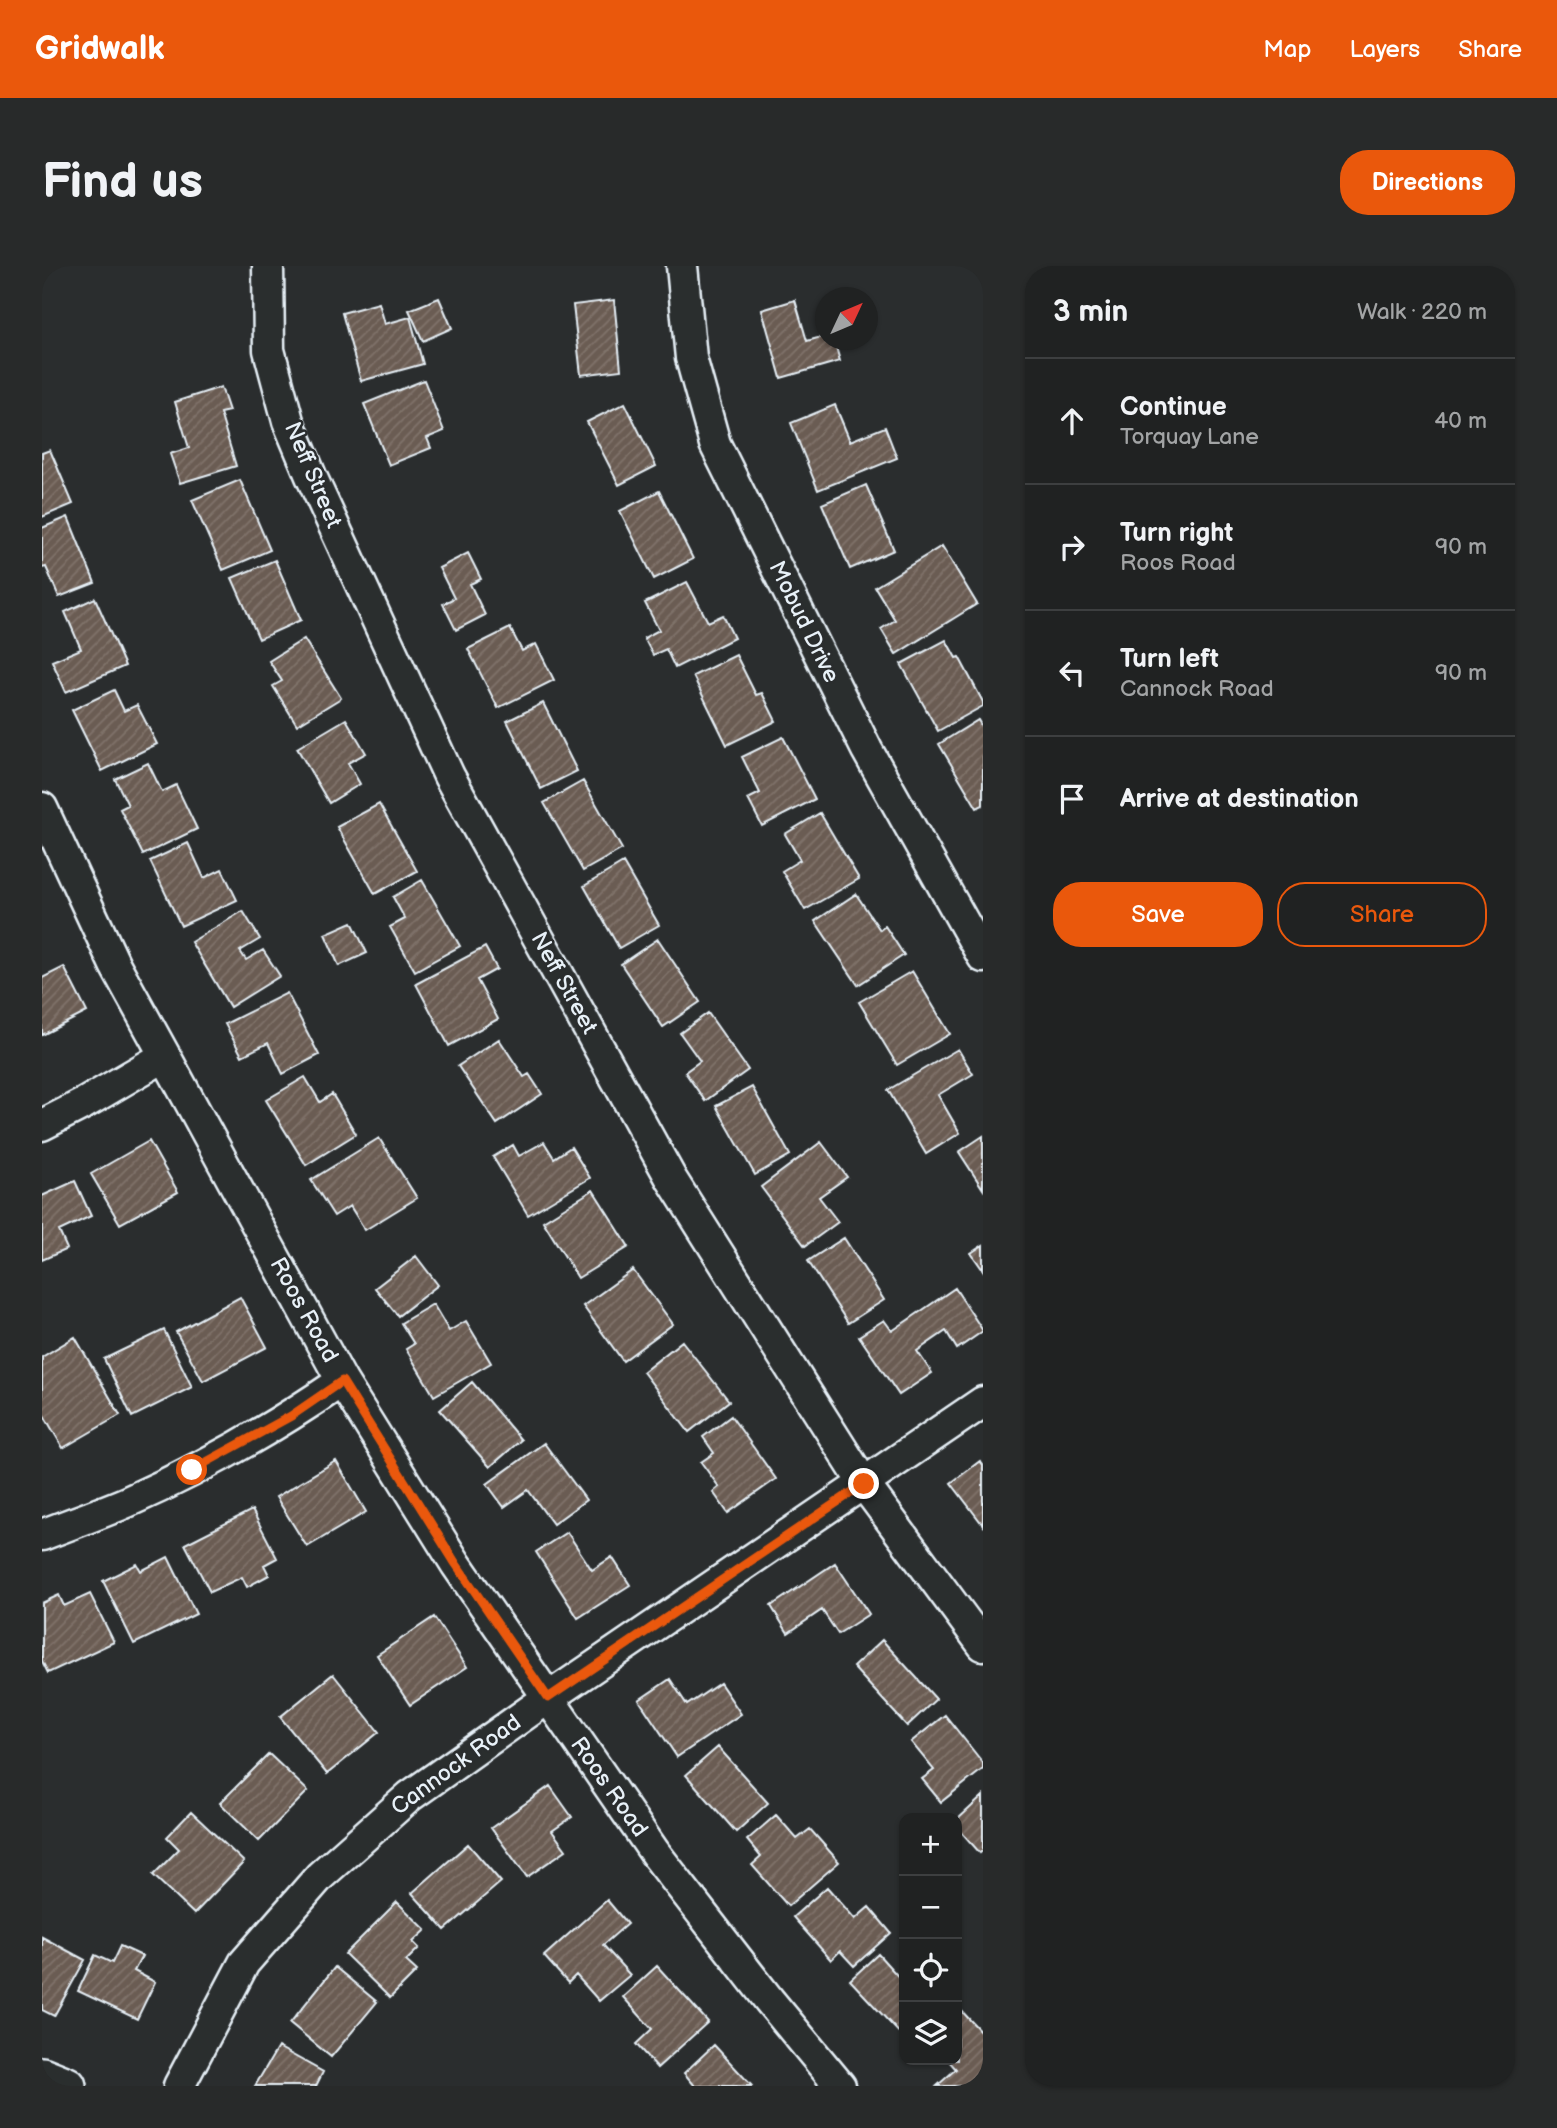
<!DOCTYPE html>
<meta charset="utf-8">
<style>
:root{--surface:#202222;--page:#282a2a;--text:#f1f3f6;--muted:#a2a4a5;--line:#3d3f40;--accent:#ea580c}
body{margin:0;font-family:"Balsamiq Sans",sans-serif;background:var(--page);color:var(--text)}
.controls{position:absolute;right:21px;bottom:21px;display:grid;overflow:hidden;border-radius:14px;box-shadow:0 2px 5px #0004}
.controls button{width:63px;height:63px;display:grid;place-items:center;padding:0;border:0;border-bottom:2px solid var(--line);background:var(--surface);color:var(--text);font:35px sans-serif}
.compass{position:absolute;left:773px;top:21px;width:63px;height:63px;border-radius:50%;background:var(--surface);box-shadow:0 2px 5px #0004;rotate:46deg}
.stop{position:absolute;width:21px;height:21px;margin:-16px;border:5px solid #ea580c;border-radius:50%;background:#fff}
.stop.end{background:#ea580c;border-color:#fff;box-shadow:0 2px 7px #0008}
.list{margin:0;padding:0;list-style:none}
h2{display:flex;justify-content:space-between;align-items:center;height:91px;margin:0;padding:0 28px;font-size:30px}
h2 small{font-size:23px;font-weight:400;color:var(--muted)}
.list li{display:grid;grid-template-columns:46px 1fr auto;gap:21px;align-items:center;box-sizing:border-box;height:126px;padding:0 28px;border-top:2px solid var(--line)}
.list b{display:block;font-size:26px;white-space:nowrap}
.list p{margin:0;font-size:23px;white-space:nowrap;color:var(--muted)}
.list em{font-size:23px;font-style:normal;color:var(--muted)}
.actions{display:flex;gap:14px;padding:21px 28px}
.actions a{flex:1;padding:16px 0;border:2px solid var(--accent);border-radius:28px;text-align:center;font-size:24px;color:var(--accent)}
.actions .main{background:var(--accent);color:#fff}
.icon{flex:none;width:38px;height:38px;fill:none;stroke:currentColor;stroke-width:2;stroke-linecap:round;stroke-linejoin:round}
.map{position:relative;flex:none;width:941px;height:1820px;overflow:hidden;border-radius:28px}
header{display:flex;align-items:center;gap:42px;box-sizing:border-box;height:98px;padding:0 35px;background:var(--accent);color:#fff}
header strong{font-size:33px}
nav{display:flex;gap:38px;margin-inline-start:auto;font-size:24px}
.intro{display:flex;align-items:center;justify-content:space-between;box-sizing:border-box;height:168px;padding:0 42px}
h1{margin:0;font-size:49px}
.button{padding:18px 32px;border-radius:28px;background:var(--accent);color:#fff;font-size:24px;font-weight:700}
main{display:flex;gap:42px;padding:0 42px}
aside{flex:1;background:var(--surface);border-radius:28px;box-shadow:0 2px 5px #0004}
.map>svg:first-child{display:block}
</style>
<header>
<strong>Gridwalk</strong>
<nav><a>Map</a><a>Layers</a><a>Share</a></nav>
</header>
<div class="intro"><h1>Find us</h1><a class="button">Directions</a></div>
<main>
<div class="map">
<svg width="941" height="1820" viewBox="0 0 941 1820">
<defs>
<pattern id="building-hatch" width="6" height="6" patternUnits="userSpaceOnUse" patternTransform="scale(1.75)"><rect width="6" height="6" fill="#6b5c52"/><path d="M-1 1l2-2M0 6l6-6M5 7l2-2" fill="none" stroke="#80746c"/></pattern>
</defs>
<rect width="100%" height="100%" fill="#2a2d2e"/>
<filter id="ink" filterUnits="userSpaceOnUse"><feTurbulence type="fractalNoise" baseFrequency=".0143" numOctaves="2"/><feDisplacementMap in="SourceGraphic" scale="14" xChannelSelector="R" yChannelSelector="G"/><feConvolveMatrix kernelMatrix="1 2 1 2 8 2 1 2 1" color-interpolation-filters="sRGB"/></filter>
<g filter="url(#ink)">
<path fill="url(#building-hatch)" stroke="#e8f1f8" stroke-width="2" d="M397,32l13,30 -29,13 -14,-31z
M572,34l7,70 -40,5 -8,-70z
M753,34l12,41 18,-5v4h9l6,21 -59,17 -19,-68z
M337,37l6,21 25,-7 13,47 -62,17 -19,-68z
M382,114l20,51 -17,7 4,10 -42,17 -25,-61z
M179,121l8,24 -9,2 16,53 -56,17 -10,-29 19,-6 -14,-46z
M583,137l31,63 -37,19 -32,-63z
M793,139l15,36 35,-14 12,31 -79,32 -27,-67z
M8,184l23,54 -31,13v-64z
M198,214l30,70 -47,20 -31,-70z
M824,219l28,65 -44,19 -28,-65z
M617,225l34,68 -39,20 -34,-68z
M26,251l27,66 -36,14 -13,-30 -4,1v-40z
M900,280l35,58 -81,50 -15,-25 14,-9 -20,-33z
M426,287l13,26 -11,5 15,31 -29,15 -13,-26 11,-6 -15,-30z
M233,294l26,60 -42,19 -27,-61z
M645,316l21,40 15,-7 11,23 -59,30 -9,-19 -13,6 -9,-17 15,-8 -14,-27z
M53,332l30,68 -59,26 -14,-31 29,-12 -16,-37z
M468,362l12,23 14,-7 18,36 -56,28 -30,-59z
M262,373l37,59 -44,27 -24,-39 9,-5 -13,-20z
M904,374l10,18 3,-1 24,45v4l-45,25 -37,-67z
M694,389l20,40 6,-2 14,28 -49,24 -34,-69z
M72,424l10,21 13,-6 20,39 -55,27 -30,-61z
M501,437l34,68 -36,18 -34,-68z
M304,453l20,34 -18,10 12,21 -31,19 -32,-55z
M936,454l5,9v76l-6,3 -38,-64z
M741,471l32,62 -53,27 -14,-27 12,-6 -18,-36z
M106,497l14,29 14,-7 21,44 -54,26 -23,-46 8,-4 -13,-26z
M541,515l39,68 -39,22 -39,-68z
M337,538l38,67 -42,23 -38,-67z
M778,547l39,66 -54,31 -23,-39 18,-11 -15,-26z
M146,577l16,35 18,-9 15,31 -56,26 -31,-65z
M581,597l36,62 -40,23 -35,-62z
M380,614l38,66 -45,25 -25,-44 15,-8 -12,-22z
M814,628l24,36 5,-4 19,29 -46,30 -43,-64z
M201,645l17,28 -20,12 6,9 17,-10 17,26 -50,31 -39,-65z
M310,656l15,31 -28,13 -14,-32z
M616,673l42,63 -37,25 -42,-63z
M443,681l12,22 -20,11 21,39 -49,27 -33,-62z
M22,701l23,45 -45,23v-57z
M870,705l38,63 -53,31 -38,-63z
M245,727l32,62 -36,19 -15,-31 -26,13 -17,-32z
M666,747l40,57 -43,31 -20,-29 15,-11 -20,-28z
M457,773l25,38 5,-3 13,20 -45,30 -39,-58z
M916,783l15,25 -35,21 22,38 -34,21 -38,-64z
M263,811l15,25 12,-8 24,40 -50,31 -40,-65z
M710,821l38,68 -35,20 -39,-69z
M941,870v53l-24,-37z
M337,872l38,60 -52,32 -15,-24 -16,10 -23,-36z
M107,875l29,51 -58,32 -29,-50z
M502,876l10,16 17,-11 19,31 -62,37 -35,-58 20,-12 6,11z
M779,876l26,35 -28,20 19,25 -33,24 -44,-59z
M33,915l16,35 -32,15 8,18 -25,11v-64z
M551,924l36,57 -51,31 -35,-57z
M802,972l40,62 -36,23 -40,-62z
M941,979v25l-12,-17z
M374,990l22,29 -40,31 -23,-28z
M591,1004l40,54 -50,37 -40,-55z
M913,1022l28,43 -26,18 -11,-18 -29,20 15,22 -33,22 -40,-59 25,-16 8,11z
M198,1031l27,50 -64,34 -27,-49z
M391,1038l16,27 17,-10 25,42 -57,33 -28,-47 8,-5 -13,-21z
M122,1064l28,57 -60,30 -28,-58z
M33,1071l45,78 -57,33 -21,-36v-55z
M640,1075l47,60 -40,31 -46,-60z
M430,1116l49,58 -31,27 -50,-57z
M689,1150l45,63 -48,34 -15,-21 6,-5 -18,-25 13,-9 -11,-16z
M502,1177l42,57 -33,24 -25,-34 -24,17 -17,-23z
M294,1195l30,51 -59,35 -31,-50z
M938,1195l3,4v60l-32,-42z
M210,1244l25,48 -13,7 5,10 -22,12 -5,-10 -32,15 -25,-48z
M525,1266l25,38 20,-13 18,28 -52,33 -42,-66z
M126,1291l28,57 -62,30 -31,-63 34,-17 4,7z
M793,1297l34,51 -31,20 -16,-24 -34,23 -17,-27z
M48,1328l24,48 -66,31 -6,-12v-58l17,-8 5,11z
M392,1351l33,50 -57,38 -33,-50z
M840,1374l54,59 -29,27 -54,-59z
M291,1408l46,58 -52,42 -47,-57z
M628,1413l17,26 33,-22 21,31 -64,43 -38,-57z
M903,1449l38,48v6l-42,33 -19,-23 12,-9 -23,-28z
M676,1481l50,56 -32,29 -50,-57z
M227,1488l39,37 -49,50 -39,-38z
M508,1520l22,31 -20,14 14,19 -39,27 -36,-49z
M941,1530v54l-3,3 -23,-26v-7z
M149,1546l53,50 -50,52 -41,-39 26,-26 -12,-12z
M734,1549l21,24 13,-10 29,33 -51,44 -36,-41 9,-8 -14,-17z
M426,1578l33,38 -56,48 -33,-37z
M785,1621l28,32 14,-12 22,26 -37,33 -14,-15 -9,9 -38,-43z
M565,1634l20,24 -24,21 27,30 -31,26 -23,-26 -8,8 -24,-27z
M355,1636l29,28 -13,12 6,6 -13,13 11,10 -27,27 -45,-44z
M0,1671l43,23 -31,56 -12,-6z
M78,1680l22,10 -8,15 21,11 -18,37 -59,-28 17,-36 17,8z
M836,1688l26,29v55l-54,-58z
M615,1700l51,56 -51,46 -21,-24 16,-15 -29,-32z
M293,1701l42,35 -46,55 -41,-34z
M916,1741l25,27v48l-4,4h-42l19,-17 -8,-9h9v-52z
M672,1779l38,41h-57l-11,-13z
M236,1781l45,25 -7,14h-61z"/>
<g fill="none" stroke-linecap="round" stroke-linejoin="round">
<g stroke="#e8f1f8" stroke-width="35">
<path id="minor" d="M226,0l1,84 19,71 23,55 138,300 223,404 192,304 119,161
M640,0l9,92 24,86 152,306 116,207
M0,542l73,157 50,91 177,325 114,183 199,289 114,147 71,86
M0,859l41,-21 82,-48
M0,1269c28,-11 57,-21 85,-33 75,-33 148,-75 215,-121
M137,1820l65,-123 76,-87 90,-80 138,-98 435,-296"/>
</g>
<g stroke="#e8f1f8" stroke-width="42">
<path id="tertiary" d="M0,1810l25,10"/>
</g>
<use href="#minor" stroke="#2a2d2e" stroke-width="30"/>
<use href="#tertiary" stroke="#2a2d2e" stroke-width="37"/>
</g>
</g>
<g fill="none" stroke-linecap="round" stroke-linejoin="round" filter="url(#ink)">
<path stroke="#ea580c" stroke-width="9" d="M150,1204l99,-54 51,-35 114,183 92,134 316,-214"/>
</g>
<g text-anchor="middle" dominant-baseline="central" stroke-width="5" stroke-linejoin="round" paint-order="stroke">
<g font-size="23" fill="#e8f1f8" stroke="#2a2d2e">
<text transform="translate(271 209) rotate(67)">Neff Street</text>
<text transform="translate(762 356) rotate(64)">Mobud Drive</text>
<text transform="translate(522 717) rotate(61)">Neff Street</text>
<text transform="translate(262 1044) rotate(61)">Roos Road</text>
<text transform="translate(414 1499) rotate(-36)">Cannock Road</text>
<text transform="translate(567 1521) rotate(55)">Roos Road</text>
</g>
</g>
</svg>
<div class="controls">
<button>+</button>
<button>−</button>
<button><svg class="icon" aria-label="locate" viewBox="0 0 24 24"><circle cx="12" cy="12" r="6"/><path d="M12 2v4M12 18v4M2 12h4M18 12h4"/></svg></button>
<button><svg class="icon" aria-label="layers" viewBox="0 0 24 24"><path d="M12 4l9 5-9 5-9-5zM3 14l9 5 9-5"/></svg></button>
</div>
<svg class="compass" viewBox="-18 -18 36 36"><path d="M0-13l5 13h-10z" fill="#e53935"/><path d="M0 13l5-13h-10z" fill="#a2a4a5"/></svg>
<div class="stop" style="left:150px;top:1204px"></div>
<div class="stop end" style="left:822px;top:1218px"></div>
</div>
<aside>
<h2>3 min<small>Walk · 220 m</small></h2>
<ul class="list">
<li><svg class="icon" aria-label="ahead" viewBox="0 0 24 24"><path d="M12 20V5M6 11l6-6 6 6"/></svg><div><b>Continue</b><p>Torquay Lane</p></div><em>40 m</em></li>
<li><svg class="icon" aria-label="right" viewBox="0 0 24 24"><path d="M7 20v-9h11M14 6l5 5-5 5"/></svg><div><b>Turn right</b><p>Roos Road</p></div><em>90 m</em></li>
<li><svg class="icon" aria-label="left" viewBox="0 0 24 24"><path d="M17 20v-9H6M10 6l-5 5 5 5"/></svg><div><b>Turn left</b><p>Cannock Road</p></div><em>90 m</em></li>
<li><svg class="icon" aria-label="arrive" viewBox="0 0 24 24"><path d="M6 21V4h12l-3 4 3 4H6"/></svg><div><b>Arrive at destination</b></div></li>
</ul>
<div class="actions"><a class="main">Save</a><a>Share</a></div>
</aside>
</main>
